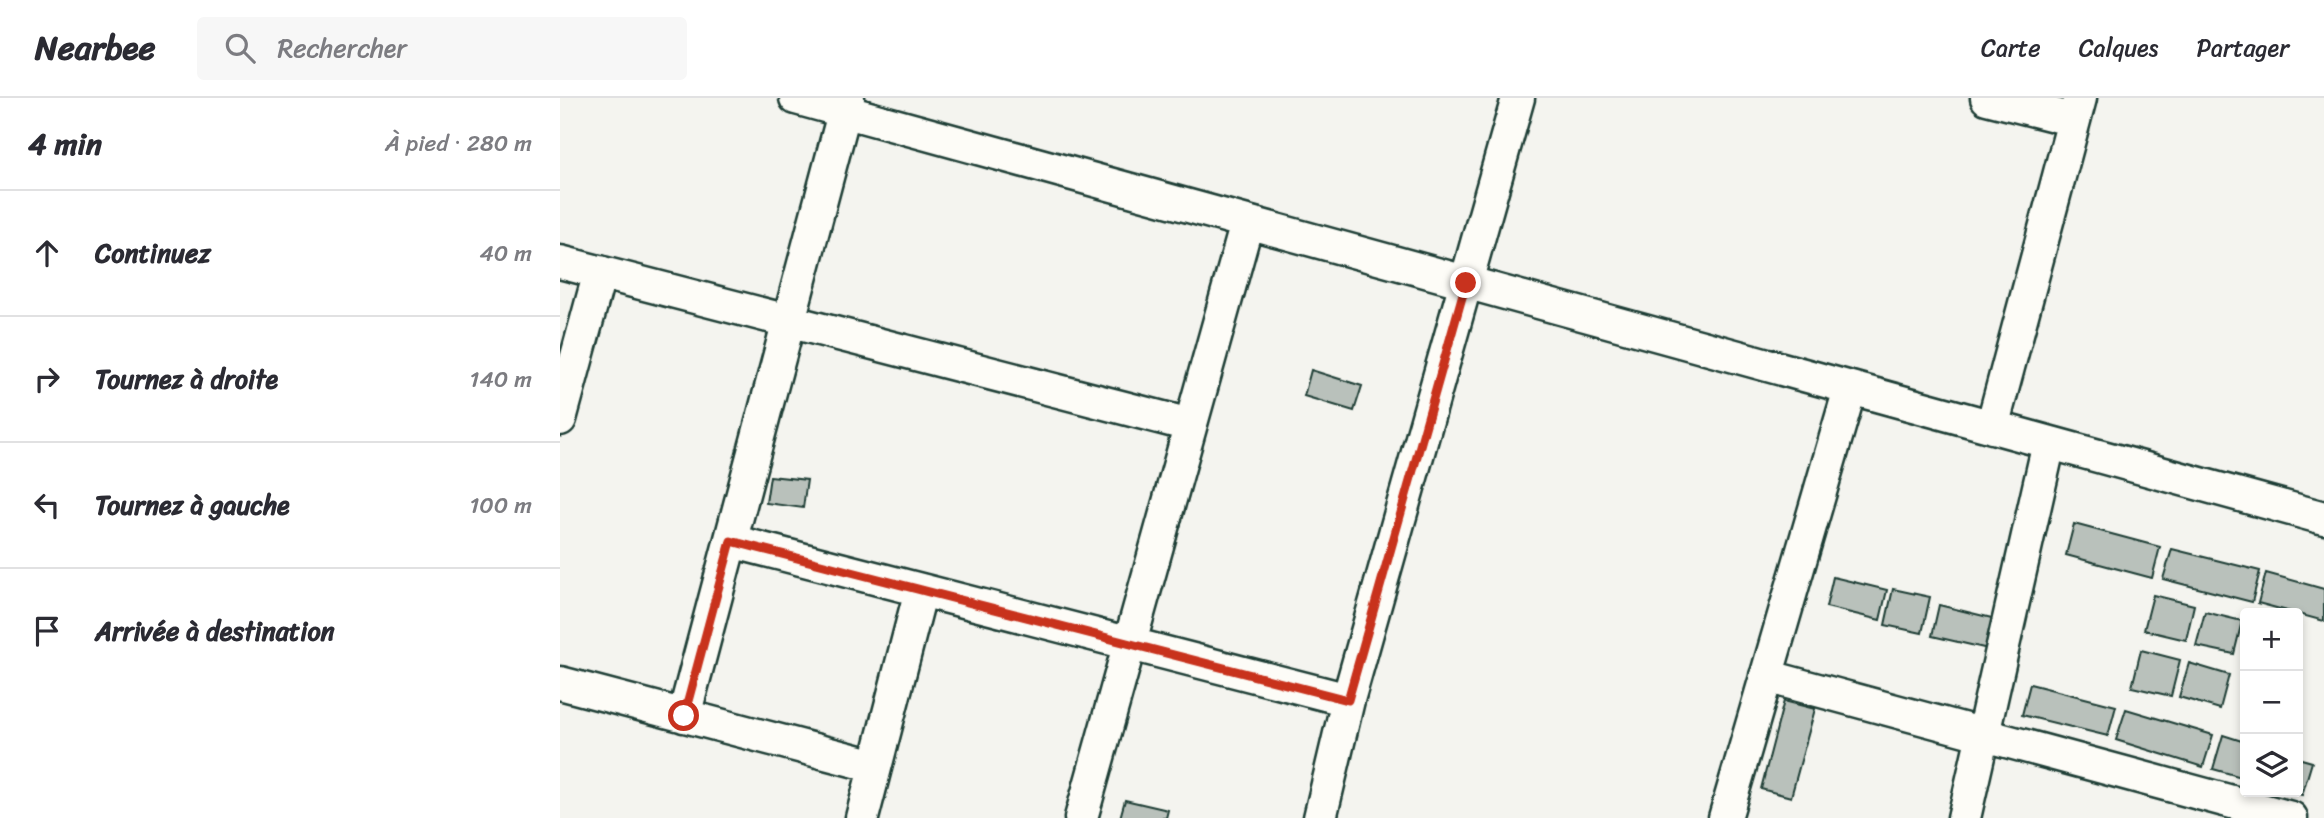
<!DOCTYPE html>
<html lang="fr">
<meta charset="utf-8">
<style>
:root{--surface:#fff;--page:#f7f7f7;--text:#2b2b33;--muted:#7c7c81;--line:#e1e1e2}
body{margin:0;font-family:Sriracha,sans-serif;background:var(--page);color:var(--text)}
.controls{position:absolute;right:21px;bottom:21px;display:grid;overflow:hidden;border-radius:7px;box-shadow:0 4px 10px #0003}
.controls button{width:63px;height:63px;display:grid;place-items:center;padding:0;border:0;border-bottom:2px solid var(--line);background:var(--surface);color:var(--text);font:35px sans-serif}
.stop{position:absolute;width:21px;height:21px;margin:-16px;border:5px solid #c8321e;border-radius:50%;background:#fff}
.stop.end{background:#c8321e;border-color:#fff;box-shadow:0 2px 7px #0008}
.list{margin:0;padding:0;list-style:none}
h2{display:flex;justify-content:space-between;align-items:center;height:91px;margin:0;padding:0 28px;font-size:30px}
h2 small{font-size:23px;font-weight:400;color:var(--muted)}
.list li{display:grid;grid-template-columns:46px 1fr auto;gap:21px;align-items:center;box-sizing:border-box;height:126px;padding:0 28px;border-top:2px solid var(--line)}
.list b{display:block;font-size:26px;white-space:nowrap}
.list em{font-size:23px;font-style:normal;color:var(--muted)}
.icon{flex:none;width:38px;height:38px;fill:none;stroke:currentColor;stroke-width:2;stroke-linecap:round;stroke-linejoin:round}
.map{position:relative;flex:none;width:1764px;height:720px;overflow:hidden}
header{display:flex;align-items:center;gap:42px;box-sizing:border-box;height:98px;padding:0 35px;background:var(--surface);border-bottom:2px solid var(--line)}
header strong{font-size:33px}
nav{display:flex;gap:38px;margin-inline-start:auto;font-size:24px}
.search{width:490px;height:63px;background:var(--page);display:flex;align-items:center;gap:18px;box-sizing:border-box;padding:0 24px;border-radius:7px;color:var(--muted);font-size:26px}
main{display:flex}
aside{flex:1;background:var(--surface)}
.map>svg:first-child{display:block}
</style>
<header>
<strong>Nearbee</strong>
<div class="search"><svg class="icon" aria-label="search" viewBox="0 0 24 24"><circle cx="10" cy="10" r="6"/><path d="M15 15l6 6"/></svg>Rechercher</div>
<nav><a>Carte</a><a>Calques</a><a>Partager</a></nav>
</header>
<main>
<aside>
<h2>4 min<small>À pied · 280 m</small></h2>
<ul class="list">
<li><svg class="icon" aria-label="ahead" viewBox="0 0 24 24"><path d="M12 20V5M6 11l6-6 6 6"/></svg><div><b>Continuez</b></div><em>40 m</em></li>
<li><svg class="icon" aria-label="right" viewBox="0 0 24 24"><path d="M7 20v-9h11M14 6l5 5-5 5"/></svg><div><b>Tournez à droite</b></div><em>140 m</em></li>
<li><svg class="icon" aria-label="left" viewBox="0 0 24 24"><path d="M17 20v-9H6M10 6l-5 5 5 5"/></svg><div><b>Tournez à gauche</b></div><em>100 m</em></li>
<li><svg class="icon" aria-label="arrive" viewBox="0 0 24 24"><path d="M6 21V4h12l-3 4 3 4H6"/></svg><div><b>Arrivée à destination</b></div></li>
</ul>
</aside>
<div class="map">
<svg width="1764" height="720" viewBox="0 0 1764 720">
<rect width="100%" height="100%" fill="#f4f4ef"/>
<filter id="ink" filterUnits="userSpaceOnUse"><feTurbulence type="fractalNoise" baseFrequency=".0143" numOctaves="2"/><feDisplacementMap in="SourceGraphic" scale="14" xChannelSelector="R" yChannelSelector="G"/><feConvolveMatrix kernelMatrix="1 2 1 2 8 2 1 2 1" color-interpolation-filters="sRGB"/></filter>
<g filter="url(#ink)">
<path fill="#b9c1bb" stroke="#1f3d34" stroke-width="2" d="M751,272l51,16 -8,25 -50,-15z
M210,378l37,4 -4,28 -37,-5z
M1514,426l86,23 -8,31 -86,-23z
M1612,451l88,22 -8,31 -89,-23z
M1706,475l58,16v32l-66,-18z
M1273,479l54,13 -7,30 -54,-13z
M1333,491l37,8 -8,36 -37,-8z
M1593,497l41,10 -8,35 -42,-10z
M1379,507l65,16 -7,30 -65,-15z
M1645,514l37,9 -8,33 -38,-8z
M1581,552l39,10 -9,36 -39,-9z
M1629,565l40,12 -9,34 -41,-12z
M1470,586l86,22 -8,30 -86,-21z
M1224,603l31,8 -24,88 -30,-8z
M1566,611l87,26 -10,32 -87,-27z
M1663,637l22,7v36l-32,-9z
M1738,660l14,4 -10,33 -11,-3h7z
M565,702l43,10 -2,8h-46z"/>
<g fill="none" stroke-linecap="round" stroke-linejoin="round">
<g stroke="#1f3d34" stroke-width="37">
<path id="street" d="M236,0l1528,420
M1427,0l87,22
M0,164l630,163
M0,321l40,-147
M1432,329l88,-329
M171,443l617,159
M1206,578l525,142
M0,585l315,83
M124,618l164,-618
M302,720l59,-228
M521,720l166,-595
M760,720l28,-118 170,-602
M1165,720l125,-429
M1404,720l85,-375"/>
</g>
<use href="#street" stroke="#fdfcf7" stroke-width="32"/>
</g>
</g>
<g fill="none" stroke-linecap="round" stroke-linejoin="round" filter="url(#ink)">
<path stroke="#c8321e" stroke-width="9" d="M124,618l47,-175 617,159 118,-417"/>
</g>
</svg>
<div class="controls">
<button>+</button>
<button>−</button>
<button><svg class="icon" aria-label="layers" viewBox="0 0 24 24"><path d="M12 4l9 5-9 5-9-5zM3 14l9 5 9-5"/></svg></button>
</div>
<div class="stop" style="left:124px;top:618px"></div>
<div class="stop end" style="left:906px;top:185px"></div>
</div>
</main>
